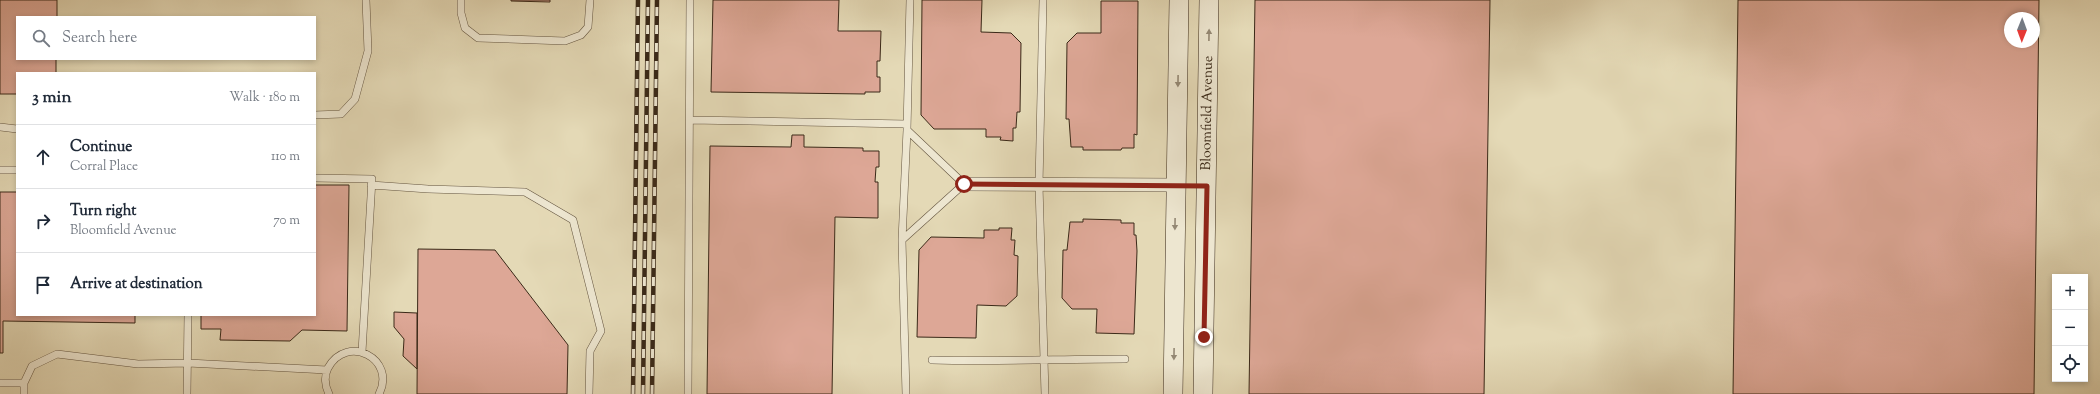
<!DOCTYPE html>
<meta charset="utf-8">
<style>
:root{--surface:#fff;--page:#f6f6f7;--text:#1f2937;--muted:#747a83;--line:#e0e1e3}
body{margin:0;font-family:"Sorts Mill Goudy",serif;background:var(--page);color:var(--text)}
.controls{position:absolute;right:12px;bottom:12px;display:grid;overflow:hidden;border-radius:0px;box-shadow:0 2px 6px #0003}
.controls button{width:36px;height:36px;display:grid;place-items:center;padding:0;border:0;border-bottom:1px solid var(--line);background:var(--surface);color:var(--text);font:20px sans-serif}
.compass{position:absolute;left:2004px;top:12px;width:36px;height:36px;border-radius:50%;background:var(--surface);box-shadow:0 2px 6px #0003;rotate:181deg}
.stop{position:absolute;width:12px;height:12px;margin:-9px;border:3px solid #8f2418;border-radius:50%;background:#fff}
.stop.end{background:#8f2418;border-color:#fff;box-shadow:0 1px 4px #0008}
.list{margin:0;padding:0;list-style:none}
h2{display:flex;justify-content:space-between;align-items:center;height:52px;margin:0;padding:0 16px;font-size:17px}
h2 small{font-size:13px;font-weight:400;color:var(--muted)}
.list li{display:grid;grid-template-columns:26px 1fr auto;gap:12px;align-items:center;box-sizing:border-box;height:64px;padding:0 16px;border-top:1px solid var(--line)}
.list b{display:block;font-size:15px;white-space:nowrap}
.list p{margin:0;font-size:13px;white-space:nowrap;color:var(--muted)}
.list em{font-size:13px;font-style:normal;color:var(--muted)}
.icon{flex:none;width:22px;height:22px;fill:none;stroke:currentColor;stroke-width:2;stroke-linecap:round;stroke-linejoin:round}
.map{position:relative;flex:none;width:2100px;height:394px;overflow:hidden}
.search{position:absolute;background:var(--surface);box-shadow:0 2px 6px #0003;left:16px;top:16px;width:300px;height:44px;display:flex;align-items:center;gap:10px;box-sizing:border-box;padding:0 14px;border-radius:0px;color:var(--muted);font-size:15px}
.panel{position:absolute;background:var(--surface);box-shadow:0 2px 6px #0003;left:16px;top:72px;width:300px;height:244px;border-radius:0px}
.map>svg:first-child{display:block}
</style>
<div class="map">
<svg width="2100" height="394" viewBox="0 0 2100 394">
<rect width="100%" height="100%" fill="#e4d9b6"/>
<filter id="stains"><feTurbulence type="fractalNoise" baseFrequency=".005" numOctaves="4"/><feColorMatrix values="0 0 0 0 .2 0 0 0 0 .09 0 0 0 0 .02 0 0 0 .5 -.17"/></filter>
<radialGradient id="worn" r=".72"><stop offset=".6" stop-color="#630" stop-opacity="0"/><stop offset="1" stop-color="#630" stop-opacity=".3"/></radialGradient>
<path fill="#dda796" stroke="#3a2918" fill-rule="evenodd" d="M0,0h57v17h-40v42h39v14h-39v21h-17z
M511,0h39v2l-39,-1z
M713,0h126l-1,31h43l-1,30h-3v16h3v15h-15v2l-154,-2z
M922,0h60l-1,32 30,1 10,10 -1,69h-3l-1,16h-3v13l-13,-1 1,-3h-15v-8h-52l-13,-14z
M1255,0h235l-6,394h-235z
M1738,0h301l-5,394h-301zM2010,18h24v24h-24z
M1101,1h37l-1,134 -3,-1v14h-12l-1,2h-38v-3h-12l-2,-28h-3l1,-76 10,-10h24z
M792,135h12v12l59,1v3h16v16h-3l-1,15h3v36l-43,-1 -3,177h-125l3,-248 81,1z
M315,185h34l-2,146 -45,-1 -12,11 -70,-1 1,-11h-20v-14h114z
M0,192h17v123h118v8l-132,-2v32h-3z
M1083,219l38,1v3h13v12h2l1,16 -3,83 -38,-1 1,-24h-25l-10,-11 1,-48h4l3,-28h13z
M999,228h13l-1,12h4l-1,15 4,1 -1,40 -11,10 -29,-1 -1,33 -59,-1 2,-87 12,-13 53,1v-8h15z
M418,249l77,1 73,95 -1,49h-150z
M394,312l23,1v56l-14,-13 1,-17 -10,-12z"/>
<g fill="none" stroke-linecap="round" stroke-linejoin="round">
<g stroke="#645540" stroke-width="8">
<path id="service" d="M461,0v13l4,15 13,10 87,3 16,-6 7,-8 2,-27
M1043,0l-4,185 6,209
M315,115l26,-1 14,-15 13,-48 -2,-51
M690,120l217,4
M0,127l17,2
M0,170h17
M315,178l57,1 -10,173
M371,185l57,4 97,3 48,28 28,111 -11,20 -1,43
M902,240l5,-110
M932,360c64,2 129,-1 193,-1
M0,383h24v11
M24,383l8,-17 25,-12 81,10 50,-1 139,7
M187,394l1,-79
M329,394c-4,-8 -5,-18 -1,-26 19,-35 69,-9 51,26
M688,394l2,-394
M906,394l-4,-154 62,-56 -57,-54 3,-130"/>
</g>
<g stroke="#645540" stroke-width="14">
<path id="minor" d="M964,184l212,1"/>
</g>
<g stroke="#3a2918" stroke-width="20">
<path id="secondary" d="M1173,394l6,-394
M1203,394l6,-394"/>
</g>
<use href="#service" stroke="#ede6d0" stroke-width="7"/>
<use href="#minor" stroke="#ede6d0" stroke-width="13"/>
<use href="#secondary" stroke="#ede6d0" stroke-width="19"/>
<g stroke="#3a2918" stroke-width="4.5">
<path id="rail" d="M633,394l5,-394
M643,394l5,-394
M652,394l5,-394"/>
</g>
<use href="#rail" stroke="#ede6d0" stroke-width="3" stroke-dasharray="9" stroke-linecap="butt"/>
</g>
<defs><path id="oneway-solid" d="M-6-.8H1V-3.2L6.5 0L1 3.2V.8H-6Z"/></defs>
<g fill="#948874">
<use href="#oneway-solid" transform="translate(1209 35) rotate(-89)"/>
<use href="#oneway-solid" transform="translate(1178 81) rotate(91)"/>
<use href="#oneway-solid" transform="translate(1175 224) rotate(91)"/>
<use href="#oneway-solid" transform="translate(1174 354) rotate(91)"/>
</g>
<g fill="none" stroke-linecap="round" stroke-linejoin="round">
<path stroke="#8f2418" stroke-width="5" d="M964,184l243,2 -3,151"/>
</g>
<g text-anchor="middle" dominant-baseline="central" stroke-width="3" stroke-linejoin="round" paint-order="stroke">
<g font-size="14" fill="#3a2918" stroke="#ede6d0">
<text transform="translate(1208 113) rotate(-89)">Bloomfield Avenue</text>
</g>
</g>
<rect width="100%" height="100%" filter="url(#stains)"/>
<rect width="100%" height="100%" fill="url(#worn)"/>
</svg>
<div class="controls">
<button>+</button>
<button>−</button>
<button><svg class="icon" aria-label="locate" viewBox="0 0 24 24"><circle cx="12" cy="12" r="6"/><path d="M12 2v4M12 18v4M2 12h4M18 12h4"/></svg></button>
</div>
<svg class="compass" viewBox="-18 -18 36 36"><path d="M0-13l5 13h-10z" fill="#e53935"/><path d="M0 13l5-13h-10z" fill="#747a83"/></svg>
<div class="stop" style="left:964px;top:184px"></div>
<div class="stop end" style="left:1204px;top:337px"></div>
<div class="search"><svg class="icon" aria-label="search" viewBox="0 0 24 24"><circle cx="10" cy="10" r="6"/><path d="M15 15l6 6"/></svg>Search here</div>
<section class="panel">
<h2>3 min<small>Walk · 180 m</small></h2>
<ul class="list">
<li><svg class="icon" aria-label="ahead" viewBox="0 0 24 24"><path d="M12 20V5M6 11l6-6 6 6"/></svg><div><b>Continue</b><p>Corral Place</p></div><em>110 m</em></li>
<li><svg class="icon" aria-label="right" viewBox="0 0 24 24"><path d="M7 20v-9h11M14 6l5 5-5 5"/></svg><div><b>Turn right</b><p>Bloomfield Avenue</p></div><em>70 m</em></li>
<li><svg class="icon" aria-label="arrive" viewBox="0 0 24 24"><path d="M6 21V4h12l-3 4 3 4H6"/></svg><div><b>Arrive at destination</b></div></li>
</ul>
</section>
</div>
